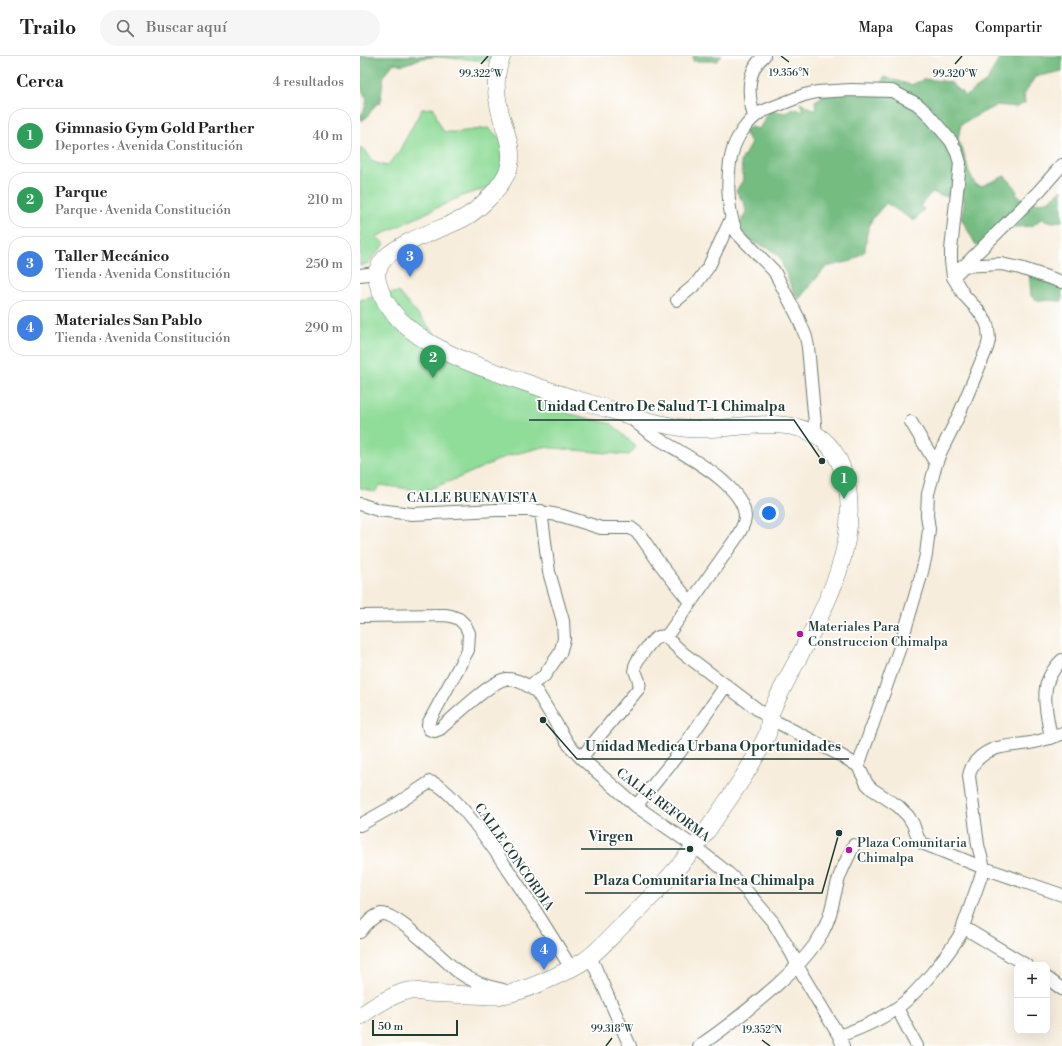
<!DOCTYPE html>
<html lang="es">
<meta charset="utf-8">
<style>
:root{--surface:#fff;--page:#f6f6f6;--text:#222;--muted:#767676;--line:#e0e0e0;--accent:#b5179e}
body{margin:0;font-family:"Libre Bodoni",serif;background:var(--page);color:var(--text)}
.controls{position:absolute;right:12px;bottom:12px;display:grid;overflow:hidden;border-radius:8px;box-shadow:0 4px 16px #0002}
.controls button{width:36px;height:36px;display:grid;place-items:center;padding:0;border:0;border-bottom:1px solid var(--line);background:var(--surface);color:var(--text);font:20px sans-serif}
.scale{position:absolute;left:12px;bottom:10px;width:86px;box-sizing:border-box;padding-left:4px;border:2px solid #1f3d34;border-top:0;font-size:11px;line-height:14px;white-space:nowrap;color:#1f3d34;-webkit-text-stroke:3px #fff;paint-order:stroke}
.you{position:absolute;left:409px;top:457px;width:14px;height:14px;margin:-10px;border:3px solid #fff;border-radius:50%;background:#1a73e8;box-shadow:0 0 0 6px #1a73e833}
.badge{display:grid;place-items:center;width:26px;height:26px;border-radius:50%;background:var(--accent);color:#fff;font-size:13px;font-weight:700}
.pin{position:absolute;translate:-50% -33px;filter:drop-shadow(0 1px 2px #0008)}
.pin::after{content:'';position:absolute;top:21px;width:14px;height:12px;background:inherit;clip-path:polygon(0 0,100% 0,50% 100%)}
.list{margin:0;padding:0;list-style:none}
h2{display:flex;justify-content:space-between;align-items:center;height:52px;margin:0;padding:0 16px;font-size:17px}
h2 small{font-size:13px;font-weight:400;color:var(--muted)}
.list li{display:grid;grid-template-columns:26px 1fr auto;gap:12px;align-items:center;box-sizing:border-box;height:56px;margin:0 8px 8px;padding:0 8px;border:1px solid var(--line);border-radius:16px}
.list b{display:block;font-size:15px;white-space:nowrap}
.list p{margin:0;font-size:13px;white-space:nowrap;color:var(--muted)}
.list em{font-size:13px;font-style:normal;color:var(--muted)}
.icon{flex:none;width:22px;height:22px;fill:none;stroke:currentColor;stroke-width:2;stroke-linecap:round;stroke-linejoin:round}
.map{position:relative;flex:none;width:702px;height:990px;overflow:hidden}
header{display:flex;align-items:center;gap:24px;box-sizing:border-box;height:56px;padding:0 20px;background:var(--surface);border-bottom:1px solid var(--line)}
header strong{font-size:19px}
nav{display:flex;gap:22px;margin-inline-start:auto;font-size:14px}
.search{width:280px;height:36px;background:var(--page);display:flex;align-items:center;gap:10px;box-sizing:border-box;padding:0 14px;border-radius:22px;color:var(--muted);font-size:15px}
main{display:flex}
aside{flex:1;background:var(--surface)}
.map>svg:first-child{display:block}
</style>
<header>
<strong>Trailo</strong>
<div class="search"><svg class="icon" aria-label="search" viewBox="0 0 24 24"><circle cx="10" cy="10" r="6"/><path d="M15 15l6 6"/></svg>Buscar aquí</div>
<nav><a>Mapa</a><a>Capas</a><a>Compartir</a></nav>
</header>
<main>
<aside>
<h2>Cerca<small>4 resultados</small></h2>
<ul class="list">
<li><span class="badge" style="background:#2e9e5b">1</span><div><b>Gimnasio Gym Gold Parther</b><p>Deportes · Avenida Constitución</p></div><em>40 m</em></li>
<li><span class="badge" style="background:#2e9e5b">2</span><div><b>Parque</b><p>Parque · Avenida Constitución</p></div><em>210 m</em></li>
<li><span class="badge" style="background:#3f7fe0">3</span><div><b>Taller Mecánico</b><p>Tienda · Avenida Constitución</p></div><em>250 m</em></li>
<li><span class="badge" style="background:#3f7fe0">4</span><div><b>Materiales San Pablo</b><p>Tienda · Avenida Constitución</p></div><em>290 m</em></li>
</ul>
</aside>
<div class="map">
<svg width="702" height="990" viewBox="0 0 702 990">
<rect width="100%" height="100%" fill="#fff"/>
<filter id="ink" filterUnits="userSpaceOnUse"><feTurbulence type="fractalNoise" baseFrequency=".025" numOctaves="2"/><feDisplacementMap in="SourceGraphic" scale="8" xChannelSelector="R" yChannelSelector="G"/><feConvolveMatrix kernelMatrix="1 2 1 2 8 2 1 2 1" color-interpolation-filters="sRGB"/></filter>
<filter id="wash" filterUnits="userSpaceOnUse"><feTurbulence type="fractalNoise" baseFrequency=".012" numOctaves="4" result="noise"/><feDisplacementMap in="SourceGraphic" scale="16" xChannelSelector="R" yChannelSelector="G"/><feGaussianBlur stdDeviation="0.9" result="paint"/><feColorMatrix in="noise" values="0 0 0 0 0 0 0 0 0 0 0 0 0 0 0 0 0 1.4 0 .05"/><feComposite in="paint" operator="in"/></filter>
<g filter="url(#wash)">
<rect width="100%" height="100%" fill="#f7eddc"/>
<path fill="#90dc99" stroke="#588c66" d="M0,0h142l-1,2 -12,3 -62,-5 -15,6 -52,4z
M74,52l3,11 7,13h14l30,-4 25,21 -17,37 -32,9 -88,42 9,7 -17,19 -8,3v-119l6,4 7,11 14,4 11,-13 24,-44z
M38,236l44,50 128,72 42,10 24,23 -7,8 -86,-8 -36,9 -44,20 -38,15 -45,-6 -5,7 -15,-4v-188z"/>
<path fill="#74bc81" stroke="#4a7c5a" d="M0,0h78l-21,3 -14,6 -9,-2 -10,12 -4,28 -4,1 -9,13 -6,4v-7l3,-3 3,-11 -7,-14z
M333,0h29l-5,5h-24z
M641,0h61v15l-27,6 -11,17 1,9 -9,4 -19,-2 -36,19 -3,16 5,10 6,22 6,12 6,2 24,-10 11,12 1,8c23,9 26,11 45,-7v32l-9,1 -12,-3 -9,7 -17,1 -22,13 -17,5 -15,-27 3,-12v-7l-25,-4 -7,-3 -12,14 4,3 -10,12 -28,-18 -14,16 -5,14 -2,18 -13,10 -26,6 -28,33c-3,-5 -11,-22 -12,-27 -4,-4 -3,-9 -6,-14 -6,-12 -29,-17 -41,-22v-12l7,-13 -1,-7 -9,-14 7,-11 -2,-19 10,-18 -8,-12 8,-4 8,2 11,-19 15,3 8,-5 10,3 -3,-9 16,9 -1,-10 24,-15 42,2 3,-11 27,8 14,-6 25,3 16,14 22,-16 3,-7z
M669,215l33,10v20l-25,-1 -6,-4z"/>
</g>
<g filter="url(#ink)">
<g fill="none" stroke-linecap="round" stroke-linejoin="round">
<g stroke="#6b7b6f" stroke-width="14">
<path id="minor" d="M394,60c-6,-20 -8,-45 10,-60
M602,210l39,-2 19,4 42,14
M0,219l16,-2
M593,221l86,-86 23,-26
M317,244l19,-16 13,-18 22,-47
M272,363c8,7 17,14 27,20 24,15 86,46 86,78 0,7 -5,14 -8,20l-71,100
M551,366l25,42
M456,379l-8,-88 -2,-10 -8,-20 -24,-46 -37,-38c-11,-23 -11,-63 -3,-87 5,-13 16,-27 27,-34l43,-17 13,-3 34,-2 41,1 25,13 9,8 25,29 6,12 3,10 -9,87v11l2,16 11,18 14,15 8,12 2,6 1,12 -2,8 -29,69 -18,36 -4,11 -8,30 -1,21 2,14 -3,26 -5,21 -22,74 -41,116
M0,448l18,6 34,4 85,-4h33l33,6 38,12h30l9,7 20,29 30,38
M0,560l85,-1 6,1 8,3 6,6 4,8 -1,17 -39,72 -1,3 1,4 6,2 5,-2c12,-10 52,-49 66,-50 11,-1 23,7 31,13l32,53 12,13 55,48 59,41 33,26 16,15 29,34 19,32 11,22 36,60 4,10
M306,581l17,16 86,65 71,37 18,11 9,18 5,5 26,17 10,10 5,8 5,14 4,5 62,25 78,27
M169,630l15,-10 16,-23 4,-14 -1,-18 -14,-49 -8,-61
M691,682c-3,-18 -10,-44 -2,-60 3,-7 8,-13 13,-18
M221,702l58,-70c3,-9 -6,-14 -4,-22 1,-5 17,-26 21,-28 4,-2 6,-2 10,-1
M276,750l44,-54 46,-67
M0,769l32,-18 35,-23 3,-2c30,3 122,155 141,186
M603,871l63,38
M0,876c6,-7 12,-16 21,-18 15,-2 63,46 76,57 14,10 28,16 46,19
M230,900l40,90
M687,922l15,11
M537,952l20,38
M479,980c20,-7 41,-16 58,-28 20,-14 50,-52 63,-73l24,-67 -6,-23 -9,-69c1,-6 3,-11 8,-16 16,-17 37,-13 58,-18 9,-2 19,-5 27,-8
M339,990c28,-19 54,-40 79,-62 17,-16 33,-31 44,-51 11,-19 11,-38 18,-58 4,-10 9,-20 14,-30"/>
</g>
<g stroke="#6b7b6f" stroke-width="18">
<path id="secondary" d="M0,960c13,-9 33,-22 48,-25 7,-1 13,1 20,2 14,1 27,1 41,2 9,0 18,1 27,1 24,-2 67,-22 88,-35 15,-10 27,-25 40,-37 34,-33 67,-68 93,-108 18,-26 36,-52 50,-81 3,-7 1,-13 3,-20 2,-6 5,-12 8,-18 32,-65 85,-141 68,-216 -5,-19 -12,-34 -28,-45 -39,-24 -92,-2 -134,-8 -31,-4 -62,-15 -92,-24 -24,-7 -48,-15 -71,-23 -51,-17 -138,-45 -145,-108 3,-5 5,-11 9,-15 18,-18 56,-28 79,-40 15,-8 34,-28 42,-43 12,-22 -3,-46 -7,-68 -4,-17 -4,-35 3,-51"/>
</g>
<use href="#minor" stroke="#fff" stroke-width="12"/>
<use href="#secondary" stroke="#fff" stroke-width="17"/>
</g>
</g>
<path fill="none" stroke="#1f3d34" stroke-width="1.5" d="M421,0l8,6M121,8l7,-8M595,8l7,-8M402,984l8,6M246,990l6,-8"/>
<g fill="#b5179e" stroke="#fff" stroke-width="1.5">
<circle cx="440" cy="578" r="4"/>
<circle cx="489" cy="794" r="4"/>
</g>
<g text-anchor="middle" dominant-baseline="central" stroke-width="3.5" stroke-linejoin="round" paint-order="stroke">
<g font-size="13" fill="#1f3d34" stroke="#fff">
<text x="112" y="442">CALLE BUENAVISTA</text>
<text transform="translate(303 749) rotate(37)">CALLE REFORMA</text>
<text transform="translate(154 801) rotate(55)">CALLE CONCORDIA</text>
</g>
<g font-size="13" fill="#1f3d34" stroke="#fff" text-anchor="start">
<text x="448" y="571">Materiales Para<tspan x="448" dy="15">Construccion Chimalpa</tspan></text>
<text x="497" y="787">Plaza Comunitaria<tspan x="497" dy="15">Chimalpa</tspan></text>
</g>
</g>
<g font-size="10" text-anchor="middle" fill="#1f3d34" stroke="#fff" stroke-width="3.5" stroke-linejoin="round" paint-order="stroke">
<text x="429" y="20">19.356°N</text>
<text x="121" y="21">99.322°W</text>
<text x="595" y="21">99.320°W</text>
<text x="252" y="976">99.318°W</text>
<text x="402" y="977">19.352°N</text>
</g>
<path fill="none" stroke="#1f3d34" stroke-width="1.5" d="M462 405L434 364H169M183 664L217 703H489M330 793L281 793H221M479 777L462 837H225"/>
<g fill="#1f3d34" stroke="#fff" stroke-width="1.5">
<circle cx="462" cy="405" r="4"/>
<circle cx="183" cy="664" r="4"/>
<circle cx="330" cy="793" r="4"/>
<circle cx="479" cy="777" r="4"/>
</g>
<g font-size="14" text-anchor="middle" font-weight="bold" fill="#1f3d34" stroke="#fff" stroke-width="3.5" stroke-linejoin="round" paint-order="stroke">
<text x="301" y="355">Unidad Centro De Salud T-1 Chimalpa</text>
<text x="353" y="695">Unidad Medica Urbana Oportunidades</text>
<text x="251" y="785">Virgen</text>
<text x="344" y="829">Plaza Comunitaria Inea Chimalpa</text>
</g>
</svg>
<div class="controls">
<button>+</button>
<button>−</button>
</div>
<div class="scale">50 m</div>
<div class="you"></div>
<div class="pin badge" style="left:484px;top:443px;background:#2e9e5b">1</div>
<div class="pin badge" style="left:73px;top:322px;background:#2e9e5b">2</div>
<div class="pin badge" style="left:50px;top:221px;background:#3f7fe0">3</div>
<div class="pin badge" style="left:184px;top:914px;background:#3f7fe0">4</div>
</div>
</main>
